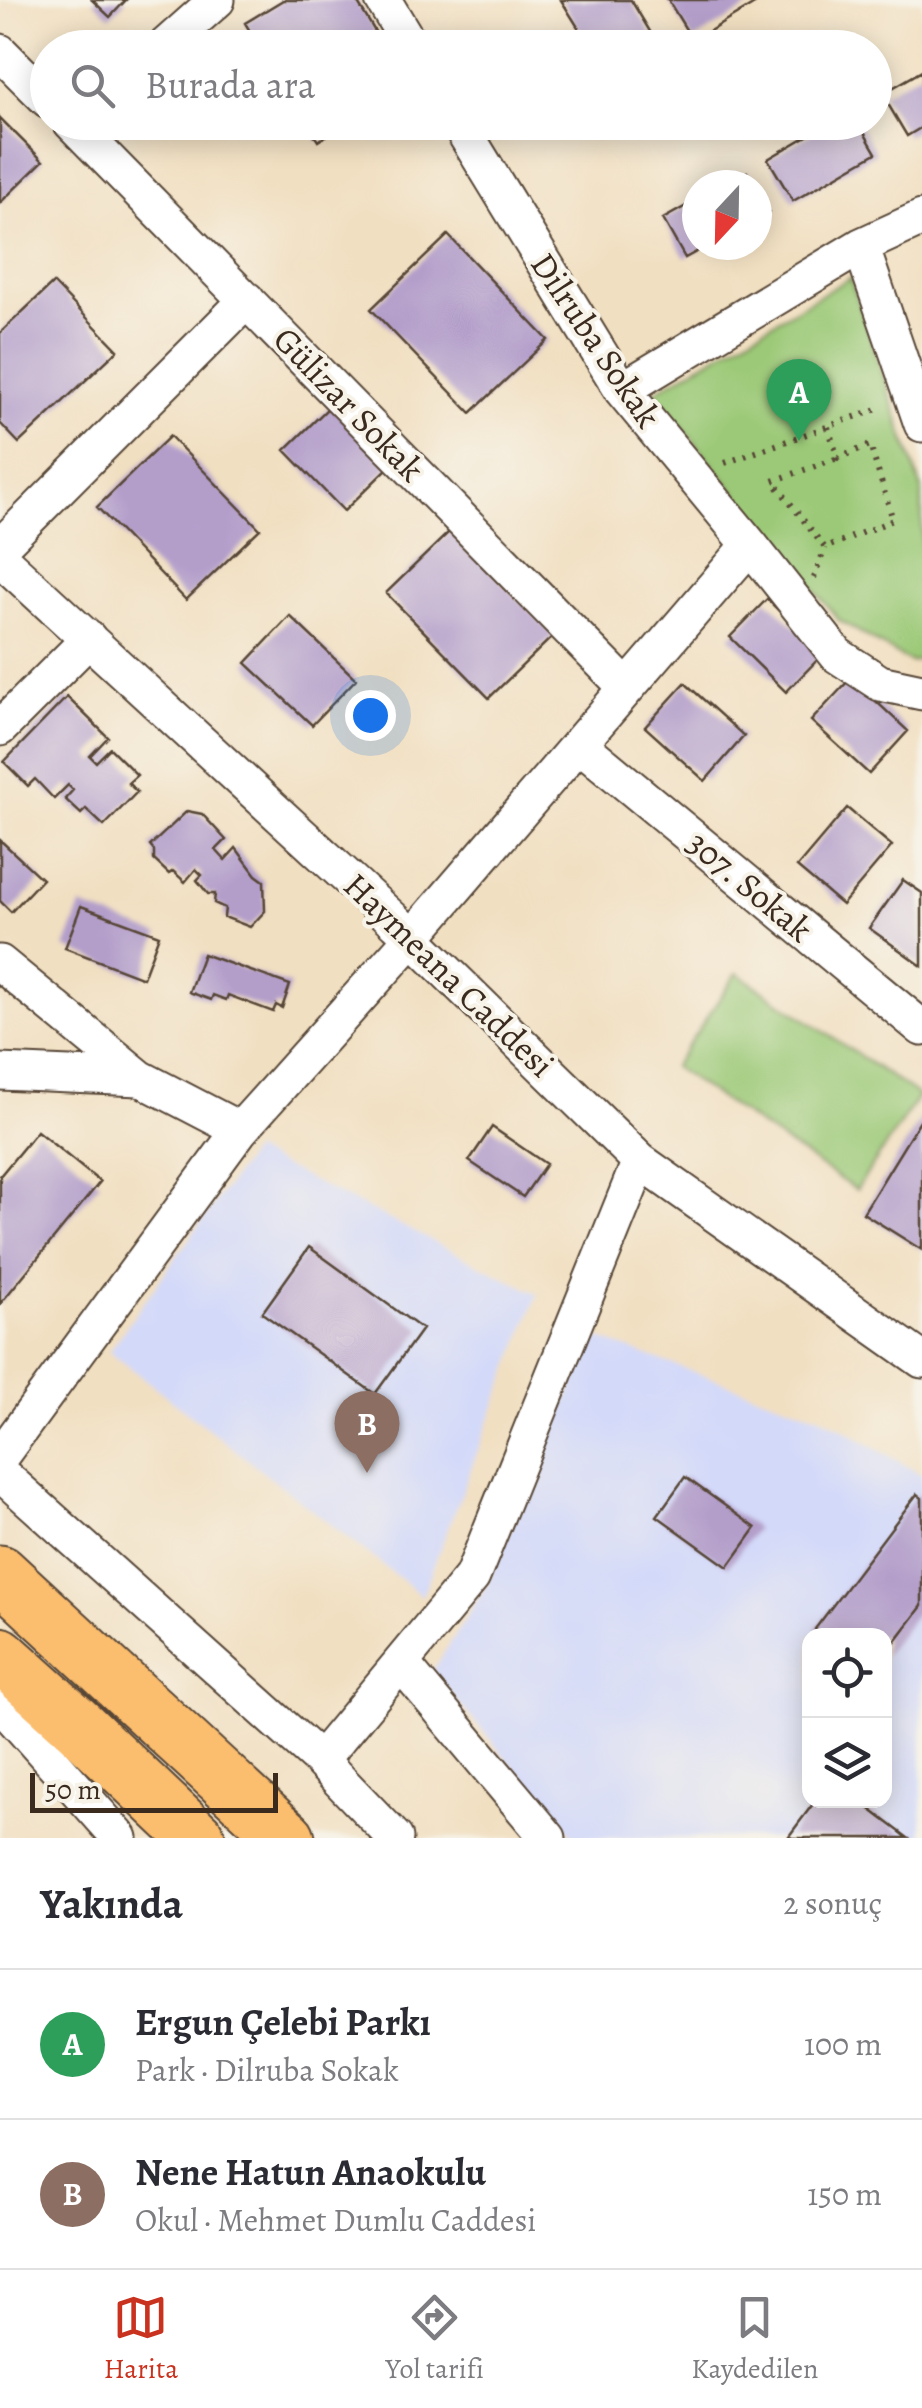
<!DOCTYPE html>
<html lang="tr">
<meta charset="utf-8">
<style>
:root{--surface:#fff;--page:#f7f7f7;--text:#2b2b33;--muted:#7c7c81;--line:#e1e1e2;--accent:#c8321e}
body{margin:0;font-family:Alegreya,serif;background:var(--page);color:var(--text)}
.controls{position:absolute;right:30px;bottom:30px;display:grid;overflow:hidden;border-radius:20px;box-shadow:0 5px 25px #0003}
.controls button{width:90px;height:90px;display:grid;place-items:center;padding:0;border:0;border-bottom:2px solid var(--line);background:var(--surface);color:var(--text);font:50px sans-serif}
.compass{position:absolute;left:682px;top:170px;width:90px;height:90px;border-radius:50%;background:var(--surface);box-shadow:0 5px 25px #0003;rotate:202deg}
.scale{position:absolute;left:30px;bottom:25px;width:248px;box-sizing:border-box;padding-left:10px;border:5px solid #3b2a1e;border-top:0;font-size:28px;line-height:35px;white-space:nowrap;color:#3b2a1e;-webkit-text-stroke:8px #f7f3e8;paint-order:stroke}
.you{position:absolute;left:370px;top:715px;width:35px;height:35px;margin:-25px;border:8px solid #fff;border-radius:50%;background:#1a73e8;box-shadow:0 0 0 15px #1a73e833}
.badge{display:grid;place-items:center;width:65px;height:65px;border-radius:50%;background:var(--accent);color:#fff;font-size:32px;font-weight:700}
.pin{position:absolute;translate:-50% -82px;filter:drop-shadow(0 2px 5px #0008)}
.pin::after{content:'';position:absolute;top:52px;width:35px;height:30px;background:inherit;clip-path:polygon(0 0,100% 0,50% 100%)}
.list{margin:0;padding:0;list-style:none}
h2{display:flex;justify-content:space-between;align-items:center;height:130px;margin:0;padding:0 40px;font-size:42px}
h2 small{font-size:32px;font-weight:400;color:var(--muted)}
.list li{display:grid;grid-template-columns:65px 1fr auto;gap:30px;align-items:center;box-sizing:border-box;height:150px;padding:0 40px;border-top:2px solid var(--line)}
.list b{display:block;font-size:38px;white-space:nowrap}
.list p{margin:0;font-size:32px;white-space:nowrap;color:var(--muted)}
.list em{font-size:32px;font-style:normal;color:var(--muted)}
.icon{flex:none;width:55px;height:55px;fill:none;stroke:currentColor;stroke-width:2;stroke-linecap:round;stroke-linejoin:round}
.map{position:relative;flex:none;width:922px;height:1838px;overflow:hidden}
.search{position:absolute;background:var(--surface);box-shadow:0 5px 25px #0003;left:30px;right:30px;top:30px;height:110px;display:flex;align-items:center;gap:25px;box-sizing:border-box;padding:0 35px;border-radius:55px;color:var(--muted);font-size:38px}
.sheet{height:430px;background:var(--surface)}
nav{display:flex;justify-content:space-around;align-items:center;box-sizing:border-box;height:140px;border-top:2px solid var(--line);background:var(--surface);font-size:28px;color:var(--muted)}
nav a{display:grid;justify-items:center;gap:5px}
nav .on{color:var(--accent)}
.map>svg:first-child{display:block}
</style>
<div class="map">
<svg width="922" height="1838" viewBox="0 0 922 1838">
<rect width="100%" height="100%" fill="#f7f3e8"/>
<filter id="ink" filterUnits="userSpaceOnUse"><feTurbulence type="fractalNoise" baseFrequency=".01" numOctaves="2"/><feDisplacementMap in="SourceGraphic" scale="20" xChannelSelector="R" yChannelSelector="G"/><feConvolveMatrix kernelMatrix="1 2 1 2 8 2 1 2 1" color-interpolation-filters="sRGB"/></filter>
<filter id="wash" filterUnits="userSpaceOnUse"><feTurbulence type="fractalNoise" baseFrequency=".0048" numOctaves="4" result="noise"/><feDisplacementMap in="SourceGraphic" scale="40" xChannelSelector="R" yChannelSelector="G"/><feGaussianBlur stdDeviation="2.25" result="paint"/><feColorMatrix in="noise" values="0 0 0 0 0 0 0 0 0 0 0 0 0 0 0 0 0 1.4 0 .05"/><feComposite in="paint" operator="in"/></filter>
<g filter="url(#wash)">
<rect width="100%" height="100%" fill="#f1dfc1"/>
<path fill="#d3d9f9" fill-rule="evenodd" d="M252,1151l286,143 -116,302 -313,-245z
M594,1337l228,80 100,58v363h-347l-143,-166 54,-86zM810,1636h74v164h-74z"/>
<path fill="#9bc977" stroke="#6b7a4a" stroke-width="2.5" d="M850,278l72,212v170l-12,2 -71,-42 -185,-228z
M737,973l182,123 -63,94 -183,-123z"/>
<g id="blocks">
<path fill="#b39eca" d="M92,0h34l-16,17z
M283,0h73l29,48h-125l-15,-25z
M561,0h70l29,48h-69z
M668,0h93l-68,41z
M922,71v56l-15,9 -25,-42z
M0,118l43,43 -43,42z
M306,122h42l-30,19z
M831,122h27l18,31 -83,48 -25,-42z
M747,172l7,13h-29z
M757,190l12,22 -12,6z
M697,200v45h12l-24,13 -22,-39z
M448,235l100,105 -77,73 -100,-104z
M53,283l65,67 -99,93 -19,-20v-90z
M331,405l59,61 -46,45 -59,-61z
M170,436l90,93 -74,71 -89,-93z
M451,530l103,105 -65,63 -103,-105z
M767,599l56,55 -37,38 -56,-55z
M290,616l66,63 -44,46 -66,-62z
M851,678l57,53 -39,43 -58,-53z
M685,683l59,53 -39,45 -60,-54z
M67,697l41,40 -18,19 6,6 14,-14 27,27 -9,8 9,9 -33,34 -18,-17 -5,5 -16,-15 8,-9 -5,-5 -14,14 -19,-20 -7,7 -24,-24z
M847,808l45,38 -50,59 -45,-38z
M187,811l15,3 24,26 -10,10 9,10 11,-12 20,27 8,6 1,30 -15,16 -26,-10 1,-9 -11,-5 1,-9h-7l-11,-14 5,-5 -6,-6 -11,13 -12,-11 -4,3 -15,-14v-9l-4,-5z
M0,840l42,39 -31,33 -11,-11z
M903,880l19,13v73l-53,-38z
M81,906l78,29 -16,43 -78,-30z
M203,954l87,31 -8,23 -6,-3 -3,7 -45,-17 -2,5 -13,-5 -2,5 -22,-8z
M922,1117v133l-59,-37z
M492,1127l54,37 -23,33 -54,-36z
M37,1131l63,51 -100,122v-128z
M309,1247l113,82 -47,65 -113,-81z
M685,1477l71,51 -28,39 -71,-51z
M917,1494l5,4v108l-38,50v-20h-61l-8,-7z
M816,1800h42l50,38h-116l-3,-2z"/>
</g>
</g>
<g filter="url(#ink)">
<use href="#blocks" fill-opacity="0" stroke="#564536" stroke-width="2.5"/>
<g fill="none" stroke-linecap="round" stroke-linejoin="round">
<g stroke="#564536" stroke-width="39">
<path id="street" d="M383,0l29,48
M163,48l54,-48
M0,52l48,48
M71,122l556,566
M458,122l164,268 128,155 87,110 43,28 42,9
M861,246l61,178
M622,390l239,-144 61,-28
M0,547l247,-247
M0,558l397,365 243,238 282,199
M0,728l89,-89
M579,744l343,284
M0,963l140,115 100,52
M0,1072l140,6
M0,1457l240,-327 172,-192 338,-393
M0,1473l320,287 75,78
M401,1663l147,175
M0,1703l120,135
M320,1760l152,-183 168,-416"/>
</g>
<g stroke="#564536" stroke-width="59">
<path id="highway" d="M0,1573l287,265
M0,1655l79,71 118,112"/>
</g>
<path stroke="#564536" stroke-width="6" stroke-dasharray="2.5 8" stroke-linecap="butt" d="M828,427l10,31 32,-13 23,75 -68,28 -52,-67 65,-23
M725,463l158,-56
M814,578l11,-30"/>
<use href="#street" stroke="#fff" stroke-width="35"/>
<use href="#highway" stroke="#fbbd6e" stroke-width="55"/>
</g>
</g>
<g text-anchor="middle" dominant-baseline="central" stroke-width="8" stroke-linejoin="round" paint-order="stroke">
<g font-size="35" fill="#3b2a1e" stroke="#f7f3e8">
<text transform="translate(596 340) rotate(56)">Dilruba Sokak</text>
<text transform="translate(349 404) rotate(46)">Gülizar Sokak</text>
<text transform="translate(750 886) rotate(40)">307. Sokak</text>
<text transform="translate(449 975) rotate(44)">Haymeana Caddesi</text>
</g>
</g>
</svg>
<div class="controls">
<button><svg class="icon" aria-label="locate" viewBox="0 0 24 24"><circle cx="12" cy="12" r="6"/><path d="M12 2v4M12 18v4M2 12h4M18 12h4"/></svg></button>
<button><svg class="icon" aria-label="layers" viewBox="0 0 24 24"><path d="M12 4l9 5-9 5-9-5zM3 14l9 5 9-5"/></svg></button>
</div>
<svg class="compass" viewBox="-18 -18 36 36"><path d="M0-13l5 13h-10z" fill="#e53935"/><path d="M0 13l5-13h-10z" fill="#7c7c81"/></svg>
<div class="scale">50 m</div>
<div class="you"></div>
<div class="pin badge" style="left:799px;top:441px;background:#2e9e5b">A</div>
<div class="pin badge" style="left:367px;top:1473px;background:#8d6e63">B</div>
<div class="search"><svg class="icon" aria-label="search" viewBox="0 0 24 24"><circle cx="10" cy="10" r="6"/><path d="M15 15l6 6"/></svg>Burada ara</div>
</div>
<section class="sheet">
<h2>Yakında<small>2 sonuç</small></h2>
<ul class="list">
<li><span class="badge" style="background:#2e9e5b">A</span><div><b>Ergun Çelebi Parkı</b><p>Park · Dilruba Sokak</p></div><em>100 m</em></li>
<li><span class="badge" style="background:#8d6e63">B</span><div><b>Nene Hatun Anaokulu</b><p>Okul · Mehmet Dumlu Caddesi</p></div><em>150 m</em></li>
</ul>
</section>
<nav>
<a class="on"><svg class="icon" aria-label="map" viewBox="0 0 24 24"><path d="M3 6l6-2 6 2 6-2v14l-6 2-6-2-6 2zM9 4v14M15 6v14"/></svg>Harita</a>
<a><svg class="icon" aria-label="directions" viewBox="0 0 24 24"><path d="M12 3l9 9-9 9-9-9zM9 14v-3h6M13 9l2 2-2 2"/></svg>Yol tarifi</a>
<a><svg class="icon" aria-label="saved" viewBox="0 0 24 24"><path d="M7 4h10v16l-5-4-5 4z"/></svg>Kaydedilen</a>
</nav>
